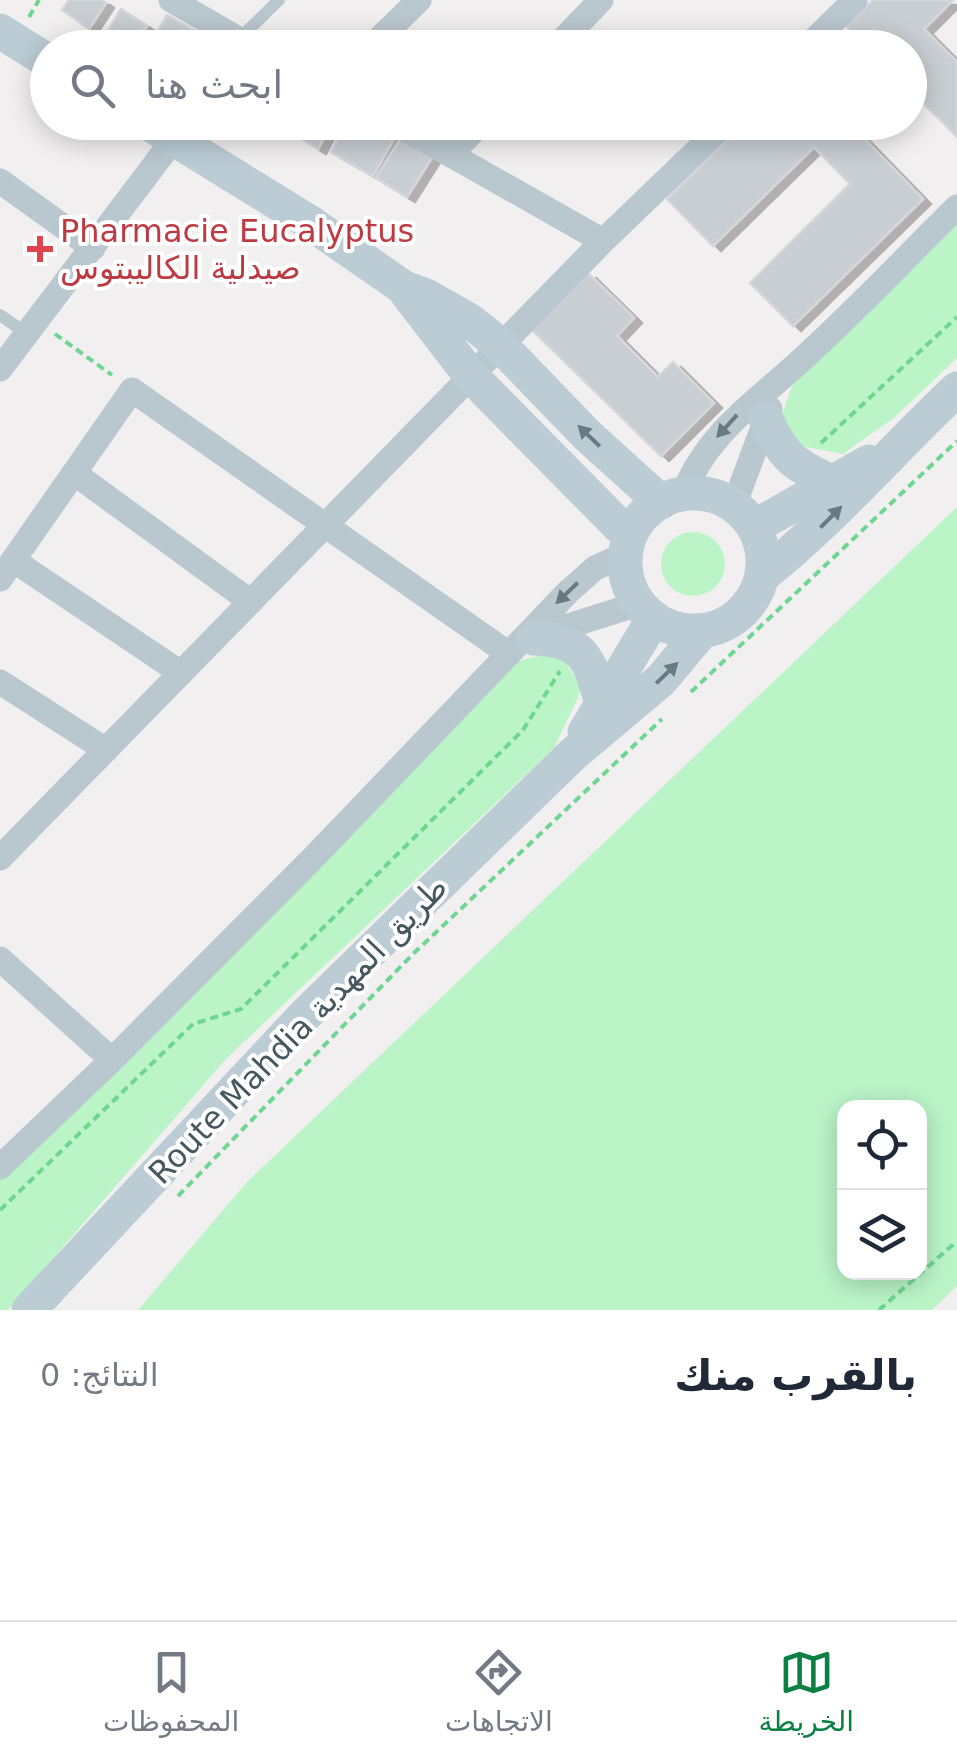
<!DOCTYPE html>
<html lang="ar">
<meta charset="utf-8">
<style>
:root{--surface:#fff;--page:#f2f2f3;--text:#1f2937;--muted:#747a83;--line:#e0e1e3;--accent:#0b8043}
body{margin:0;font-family:"DejaVu Sans",Cairo,sans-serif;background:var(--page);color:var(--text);direction:rtl}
.controls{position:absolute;right:30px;bottom:30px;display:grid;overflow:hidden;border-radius:20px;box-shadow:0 5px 25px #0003}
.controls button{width:90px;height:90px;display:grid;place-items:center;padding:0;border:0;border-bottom:2px solid var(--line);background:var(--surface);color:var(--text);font:50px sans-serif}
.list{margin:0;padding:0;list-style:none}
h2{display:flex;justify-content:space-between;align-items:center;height:130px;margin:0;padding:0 40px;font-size:42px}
h2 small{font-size:32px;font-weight:400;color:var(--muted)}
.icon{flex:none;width:55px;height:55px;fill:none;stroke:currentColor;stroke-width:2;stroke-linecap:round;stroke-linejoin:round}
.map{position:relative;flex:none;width:957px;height:1310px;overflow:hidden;direction:ltr}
.search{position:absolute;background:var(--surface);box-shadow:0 5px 25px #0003;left:30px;right:30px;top:30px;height:110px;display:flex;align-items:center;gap:25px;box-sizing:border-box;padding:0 35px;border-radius:55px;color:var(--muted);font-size:38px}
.sheet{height:310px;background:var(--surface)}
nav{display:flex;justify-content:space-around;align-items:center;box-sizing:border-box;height:140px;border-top:2px solid var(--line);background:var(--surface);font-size:28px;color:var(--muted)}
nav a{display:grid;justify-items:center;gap:5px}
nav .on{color:var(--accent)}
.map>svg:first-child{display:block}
</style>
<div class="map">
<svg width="957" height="1310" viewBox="0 0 957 1310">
<defs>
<filter id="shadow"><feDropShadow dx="8" dy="5" stdDeviation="0" flood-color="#0004"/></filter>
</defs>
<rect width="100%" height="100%" fill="#f2eff0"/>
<path fill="#baf4c7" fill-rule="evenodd" d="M957,220v138l-62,59 -52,37 -52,-10 -9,-29 10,-29z
M957,507v779l-25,24h-794l109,-128zM844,1108h76v164h-76z
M661 564a32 32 0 1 1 64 0a32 32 0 1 1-64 0Z
M558,650l24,39 -28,59 -328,311 -218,251h-8v-132l513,-515z"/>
<path fill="#c9ced3" stroke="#d3d7dc" stroke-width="2.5" filter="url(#shadow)" d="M69,0h33l4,3 -17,26 -27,-19z
M873,0h80l-29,29 33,33v75l-47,-47v-42h-43l-21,-22z
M121,9l26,17 -14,22h-6l-21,-14z
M167,15l37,21 -7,12h-49z
M275,122h57l-14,27z
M347,122l24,1 -7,11 7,4 6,-11 18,10 -22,39 -42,-24z
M745,122h103l75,77 -130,127 -43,-43 100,-99 -36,-37 -101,99 -46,-47z
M401,138l32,18 -26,41 -31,-19z
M588,273l46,45 -17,18 41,41 15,-15 41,41 -53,53 -129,-126z"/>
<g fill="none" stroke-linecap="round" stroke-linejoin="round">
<path stroke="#6ed692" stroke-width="4" stroke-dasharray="8 5" stroke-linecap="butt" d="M29,17l10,-17
M55,334l57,41
M821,443l136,-126
M691,692l266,-251
M178,1196l235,-242 249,-235
M0,1210l193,-186 48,-15 282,-279 37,-59
M879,1310l78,-69"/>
<path stroke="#b9c7ce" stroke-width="12" d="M239,39l40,-39
M0,315l27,19"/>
<path stroke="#b9c7ce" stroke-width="25" d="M171,0l83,48
M370,48l49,-48
M555,48l46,-48
M806,48l49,-48
M393,122l210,119
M452,153l30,-31
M0,181l93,67
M0,369l174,-230
M74,473l177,129
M684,493c20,-53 62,-84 103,-120 59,-52 114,-111 170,-166
M734,505l36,-96
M13,560l168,113
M0,579l132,-189 377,264
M537,636l101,-32
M0,682l106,68
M0,858l603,-617 124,-119
M0,959l112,101
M0,1167l112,-107 203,-204 253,-264 27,-24 29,-13"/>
<path stroke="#bbccd5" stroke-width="35" d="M0,31l48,30
M147,122l165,102 92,64 22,8 44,25 30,24 87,90 74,67
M404,289l66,86 159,161
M766,419c16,37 29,47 66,63
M625 562a69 69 0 1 1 138 0a69 69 0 1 1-138 0Z
M754,527l115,-65
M762,576c71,-56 129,-125 195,-187
M534,638c50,2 55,20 68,65
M585,732l69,-114
M29,1310l276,-295 267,-260 89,-75 41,-49"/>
</g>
<defs><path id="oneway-solid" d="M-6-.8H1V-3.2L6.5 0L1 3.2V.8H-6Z" transform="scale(2.5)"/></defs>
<g fill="#687980">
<use href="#oneway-solid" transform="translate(727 426) rotate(132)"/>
<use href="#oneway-solid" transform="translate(567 593) rotate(136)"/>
</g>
<g fill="#687a82">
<use href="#oneway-solid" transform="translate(589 436) rotate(-136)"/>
<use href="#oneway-solid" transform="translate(831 517) rotate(-45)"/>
<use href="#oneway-solid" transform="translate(667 673) rotate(-44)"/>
</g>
<path fill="#e0444e" stroke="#fff" stroke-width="4" d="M35 234h10v10h10v10h-10v10h-10v-10h-10v-10h10z"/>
<g text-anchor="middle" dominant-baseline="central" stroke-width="8" stroke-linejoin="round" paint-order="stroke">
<g font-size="32" fill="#be3a42" stroke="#fff" text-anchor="start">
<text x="60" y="231">Pharmacie Eucalyptus<tspan x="60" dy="37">صيدلية الكاليبتوس</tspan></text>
</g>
<g font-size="32" fill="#45575f" stroke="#fff">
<text transform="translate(298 1030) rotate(-46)">Route Mahdia طريق المهدية</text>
</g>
</g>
</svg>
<div class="controls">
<button><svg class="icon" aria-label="locate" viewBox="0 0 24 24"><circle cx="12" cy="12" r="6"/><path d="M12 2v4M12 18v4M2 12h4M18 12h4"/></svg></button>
<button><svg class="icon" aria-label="layers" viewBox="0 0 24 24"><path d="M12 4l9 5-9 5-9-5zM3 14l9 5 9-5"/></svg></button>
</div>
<div class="search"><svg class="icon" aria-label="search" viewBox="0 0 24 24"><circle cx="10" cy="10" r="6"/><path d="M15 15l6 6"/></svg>ابحث هنا</div>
</div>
<section class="sheet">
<h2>بالقرب منك<small>النتائج: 0</small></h2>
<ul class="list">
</ul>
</section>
<nav>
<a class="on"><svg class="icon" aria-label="map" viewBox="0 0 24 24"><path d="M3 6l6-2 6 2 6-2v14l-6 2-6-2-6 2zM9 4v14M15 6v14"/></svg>الخريطة</a>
<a><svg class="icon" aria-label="directions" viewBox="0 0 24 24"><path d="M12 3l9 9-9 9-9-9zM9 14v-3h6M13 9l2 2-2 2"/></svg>الاتجاهات</a>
<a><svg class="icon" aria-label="saved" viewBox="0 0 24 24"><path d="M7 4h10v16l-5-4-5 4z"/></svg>المحفوظات</a>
</nav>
